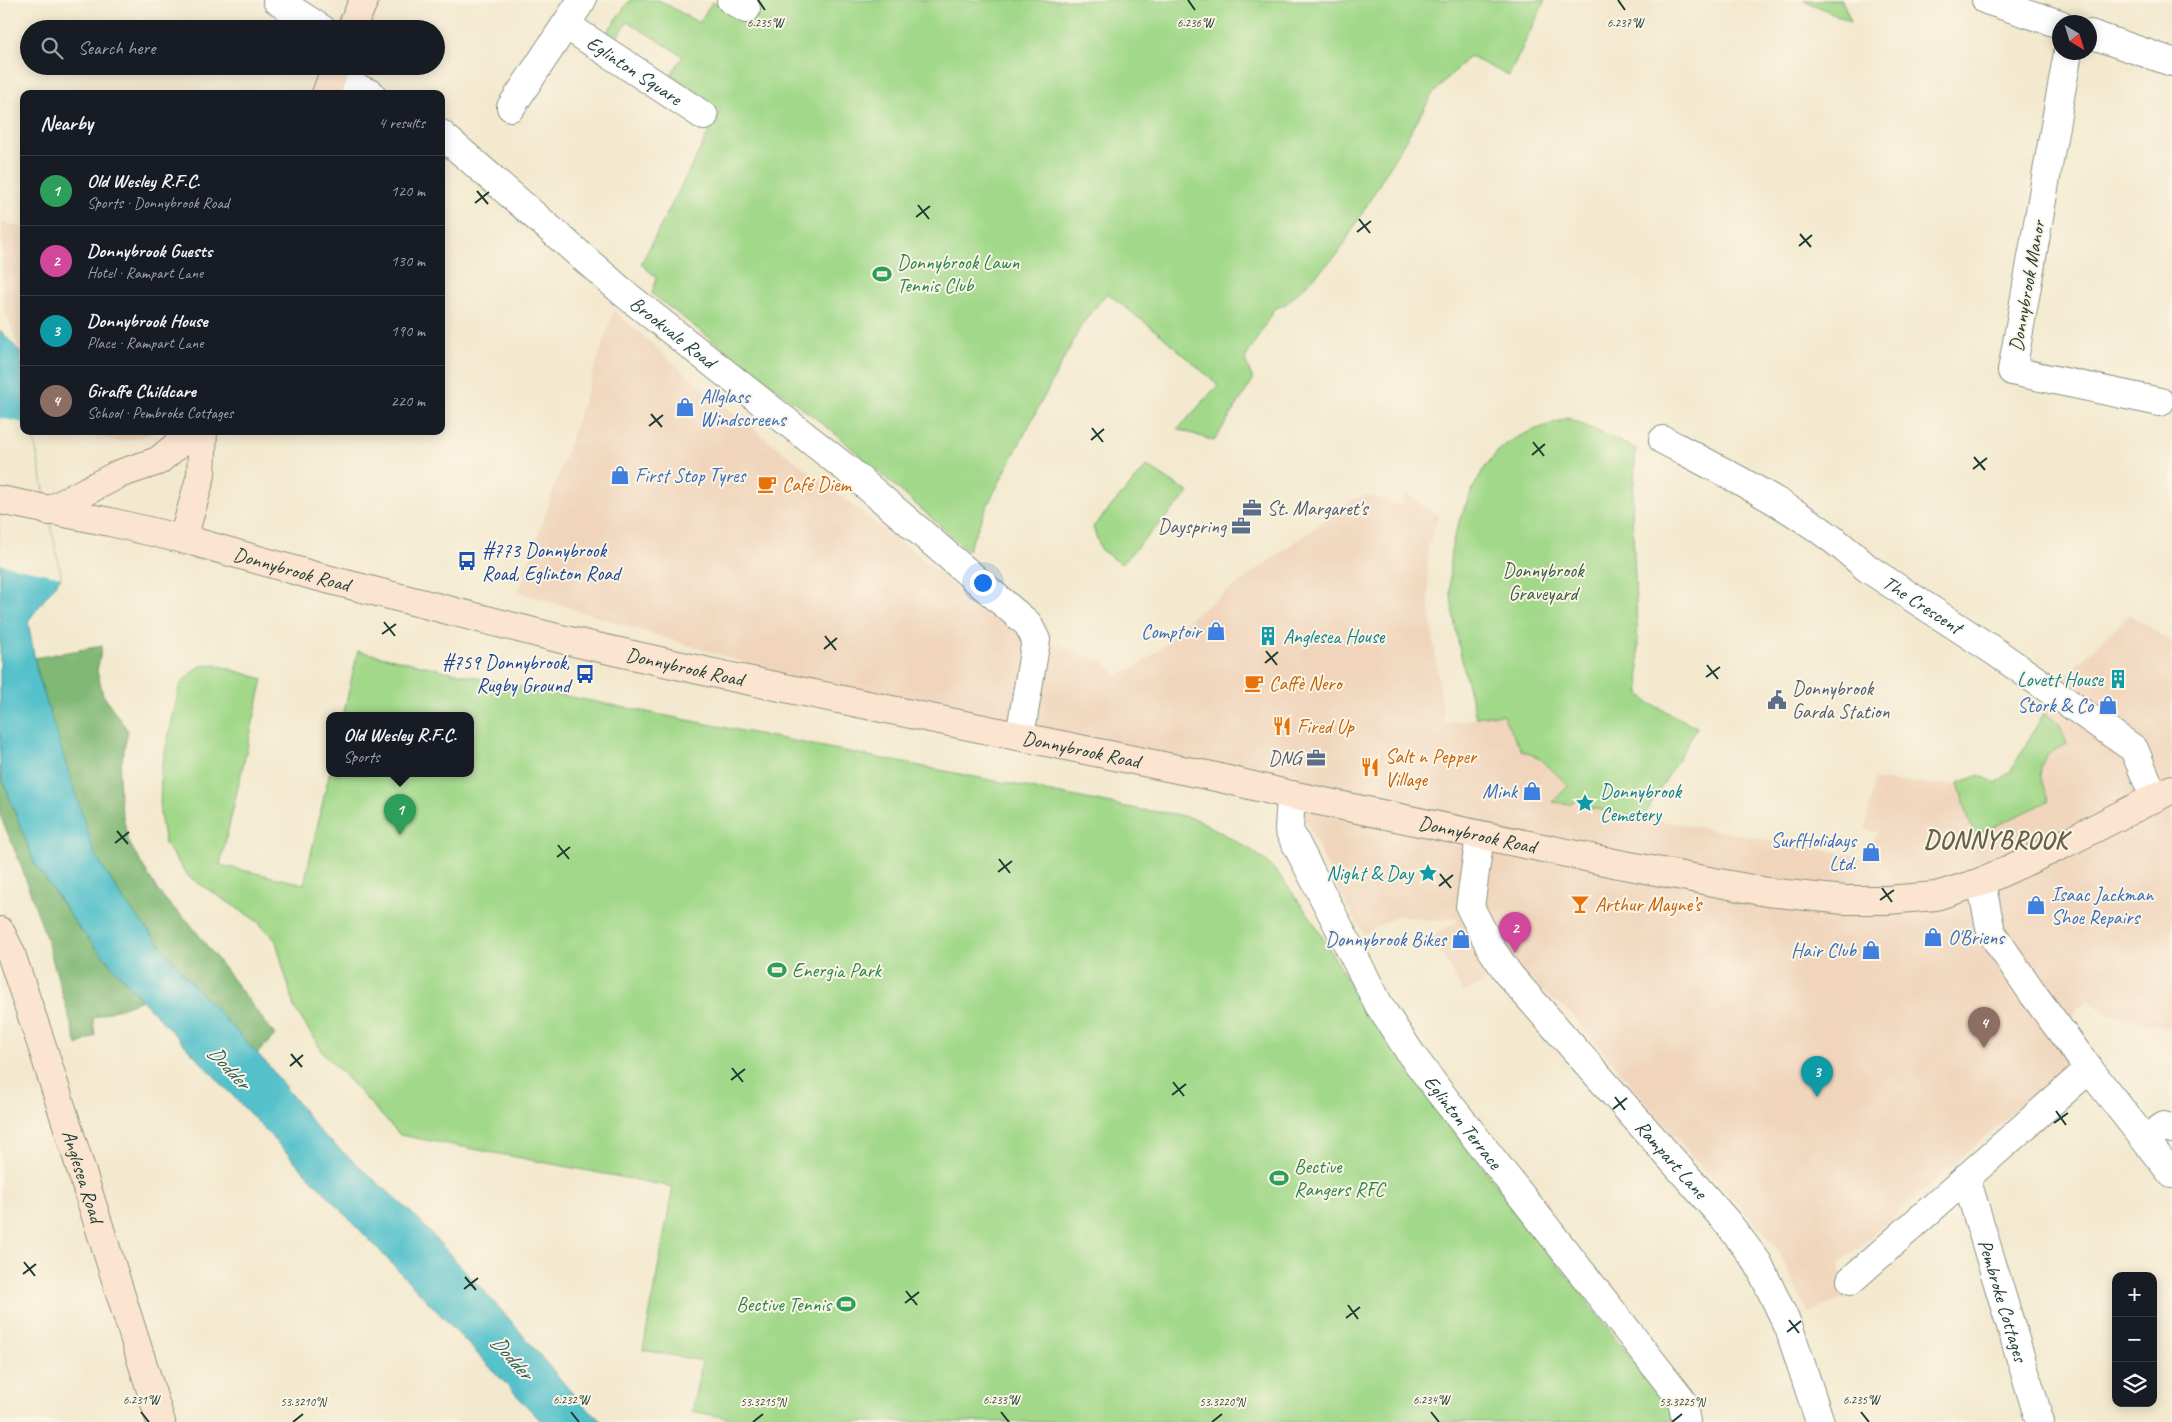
<!DOCTYPE html>
<meta charset="utf-8">
<style>
:root{--surface:#171b24;--page:#20242c;--text:#f1f3f6;--muted:#9ea1a6;--line:#363941;--accent:#c8321e}
body{margin:0;font-family:Caveat,sans-serif;background:var(--page);color:var(--text)}
.controls{position:absolute;right:15px;bottom:15px;display:grid;overflow:hidden;border-radius:10px;box-shadow:0 2px 12px #0003}
.controls button{width:45px;height:45px;display:grid;place-items:center;padding:0;border:0;border-bottom:1px solid var(--line);background:var(--surface);color:var(--text);font:25px sans-serif}
.compass{position:absolute;left:2052px;top:15px;width:45px;height:45px;border-radius:50%;background:var(--surface);box-shadow:0 2px 12px #0003;rotate:142deg}
.you{position:absolute;left:982px;top:582px;width:18px;height:18px;margin:-12px;border:4px solid #fff;border-radius:50%;background:#1a73e8;box-shadow:0 0 0 8px #1a73e833}
.badge{display:grid;place-items:center;width:32px;height:32px;border-radius:50%;background:var(--accent);color:#fff;font-size:16px;font-weight:700}
.pin{position:absolute;translate:-50% -41px;filter:drop-shadow(0 1px 2px #0008)}
.pin::after{content:'';position:absolute;top:26px;width:18px;height:15px;background:inherit;clip-path:polygon(0 0,100% 0,50% 100%)}
.popup{position:absolute;left:326px;top:712px;width:148px;height:65px;box-sizing:border-box;display:grid;place-content:center;border-radius:10px;background:var(--surface);filter:drop-shadow(0 1px 4px #0005);font-size:16px;white-space:nowrap;color:var(--muted)}
.popup b{font-size:19px;color:var(--text)}
.popup::after{content:'';position:absolute;left:50%;top:100%;margin-left:-10px;border:10px solid transparent;border-top-color:var(--surface)}
.list{margin:0;padding:0;list-style:none}
h2{display:flex;justify-content:space-between;align-items:center;height:65px;margin:0;padding:0 20px;font-size:21px}
h2 small{font-size:16px;font-weight:400;color:var(--muted)}
.list li{display:grid;grid-template-columns:32px 1fr auto;gap:15px;align-items:center;box-sizing:border-box;height:70px;padding:0 20px;border-top:1px solid var(--line)}
.list b{display:block;font-size:19px;white-space:nowrap}
.list p{margin:0;font-size:16px;white-space:nowrap;color:var(--muted)}
.list em{font-size:16px;font-style:normal;color:var(--muted)}
.icon{flex:none;width:28px;height:28px;fill:none;stroke:currentColor;stroke-width:2;stroke-linecap:round;stroke-linejoin:round}
.map{position:relative;flex:none;width:2172px;height:1422px;overflow:hidden}
.search{position:absolute;background:var(--surface);box-shadow:0 2px 12px #0003;left:20px;top:20px;width:425px;height:55px;display:flex;align-items:center;gap:12px;box-sizing:border-box;padding:0 18px;border-radius:28px;color:var(--muted);font-size:19px}
.panel{position:absolute;background:var(--surface);box-shadow:0 2px 12px #0003;left:20px;top:90px;width:425px;height:345px;border-radius:10px}
.map>svg:first-child{display:block}
</style>
<div class="map">
<svg width="2172" height="1422" viewBox="0 0 2172 1422">
<rect width="100%" height="100%" fill="#fcf5e5"/>
<filter id="ink" filterUnits="userSpaceOnUse"><feTurbulence type="fractalNoise" baseFrequency=".02" numOctaves="2"/><feDisplacementMap in="SourceGraphic" scale="10" xChannelSelector="R" yChannelSelector="G"/><feConvolveMatrix kernelMatrix="1 2 1 2 8 2 1 2 1" color-interpolation-filters="sRGB"/></filter>
<filter id="wash" filterUnits="userSpaceOnUse"><feTurbulence type="fractalNoise" baseFrequency=".0096" numOctaves="4" result="noise"/><feDisplacementMap in="SourceGraphic" scale="20" xChannelSelector="R" yChannelSelector="G"/><feGaussianBlur stdDeviation="1.12" result="paint"/><feColorMatrix in="noise" values="0 0 0 0 0 0 0 0 0 0 0 0 0 0 0 0 0 1.4 0 .05"/><feComposite in="paint" operator="in"/></filter>
<g filter="url(#wash)">
<rect width="100%" height="100%" fill="#f3e9cf"/>
<path fill="#f0d5bc" d="M2,221l22,8v148l-4,-25 -16,-45z
M614,311l96,84 299,232 96,35 12,13 18,-7 23,-17 35,-35 161,-117 15,-4 31,10 6,-12 32,22 -11,37 2,52 15,120 58,-10 20,37 18,7 28,28 -14,15 24,-1 12,8 274,49 14,-25 -13,-2 9,-50 78,5 27,-10 17,8 14,-11 54,-95 66,-63 42,28v388l-65,-17 -18,-13 -15,11 -6,53 -229,200 8,33 -39,16 -34,-70 -84,-89 -118,-139 -15,-14 -2,1 -25,-23 -34,-4 -30,17h-4l-29,-56 24,-14 -1,-4 -22,3 -36,-6 -34,19 -22,-36 -46,-99 -503,-121 -274,-86z
M65,431h86l-1,3 -31,8z"/>
<path fill="#a1d889" stroke="#608a5e" d="M630,0h29l40,23 13,-21 31,16 11,-18h791l-36,76 -40,-20 -37,39 -94,159 -52,50 -12,5 -29,50 8,21 -39,61 -36,-12 40,-44 -57,-50 -54,-42 -25,31 -93,178 -21,48 -137,-120 -179,-136 4,-17 -15,-13 79,-153 -51,-33 14,-22 -55,-34 -14,19 -9,-6z
M1804,0h38l9,22z
M1568,418l68,31 -4,63 8,182 9,9 48,24 -54,91 -53,-10 -12,-8 -7,4 -18,-2 15,-16 -28,-28 -18,-7 -20,-37 -26,3c-12,-48 -36,-133 -22,-180 4,-14 10,-29 16,-42 11,-24 24,-46 48,-58 15,-8 34,-13 50,-19z
M1147,466l42,27 -68,71 -20,-14 -8,-23z
M358,651l152,34 632,125 33,4 24,6 52,30 16,12 13,14 31,42 47,79 71,101 245,315 2,9h-929l-55,-11 10,-50 -59,-11 30,-163 -273,-52 -76,-81 -30,-47 -18,-66 -19,-20 -68,-44 -24,-33 -5,-30 1,-44 19,-85 15,-16 9,-4h12l47,14 -43,186 84,19 26,-113v3h140v-58h-127z
M2044,713l15,10 8,21c-32,13 -31,28 -18,57l-75,35 -16,-53 21,-8 17,8 14,-11z"/>
<path fill="#80b875" stroke="#507a54" d="M102,646l-5,25 6,24 25,36 -9,43 1,27 8,40 30,50 14,16 16,14 87,114 -18,19 -64,-69 -69,-84 -30,-48 -44,-136 -16,-59z
M0,767l2,11 33,86 44,64 63,72 -49,18 2,18 -18,9 -31,-108 -26,-74 -20,-48z"/>
<path fill="#54c1cb" stroke="#3a7f80" d="M0,330l20,22 4,25v54h8l29,146 -33,44 9,51 57,181 30,48 69,84 75,80 52,67 93,82 97,106 68,80 24,22h-60l-400,-422 -63,-72 -44,-64 -33,-86 -2,-11z"/>
<path fill="#f3e9cf" d="M0,418l24,5v8h8l29,146 -61,-13z"/>
</g>
<g filter="url(#ink)">
<g fill="none" stroke-linecap="round" stroke-linejoin="round">
<g stroke="#899382" stroke-width="30">
<g id="street">
<path d="M277,0l45,29"/>
<path d="M731,0l15,9"/>
<path d="M1986,0l74,24"/>
<path id="s1" d="M566,25l138,91"/>
<path d="M2090,34l82,28"/>
<path d="M2068,52l-56,319 148,31"/>
<path d="M332,78l39,16"/>
<path d="M511,107l71,-107"/>
<path id="s2" d="M441,134l184,160 222,175 181,155 8,16 -16,96"/>
<path id="s3" d="M1663,440c69,36 146,74 204,128l130,85 137,96 20,48"/>
<path id="s4" d="M1291,795l-2,35 90,175 32,49 27,36 244,310 4,22"/>
<path id="s5" d="M1480,836l-10,71 22,43 18,26 217,246 31,41 31,65 31,94"/>
<path d="M1981,882l10,50 43,63 55,74 83,105"/>
<path d="M2146,1139l18,-13 8,3"/>
<path id="s6" d="M1966,1178l74,244"/>
<path d="M1851,1280l238,-211"/>
</g>
</g>
<g stroke="#899382" stroke-width="30">
<g id="secondary">
<path d="M351,29l13,-29"/>
<path d="M326,94l10,-28"/>
<path id="s7" d="M0,500l110,22 85,20 120,34 250,64 157,35 494,102 75,18 328,69 148,28 78,8h42l49,-4 45,-14 81,-37 110,-56"/>
<path d="M48,511l71,-37 39,-13 36,-30"/>
<path d="M183,539l18,-64 2,-44"/>
<path id="s8" d="M0,931l10,20 32,95 119,376"/>
</g>
</g>
<use href="#street" stroke="#fff" stroke-width="28"/>
<use href="#secondary" stroke="#fce5d0" stroke-width="28"/>
</g>
</g>
<path fill="none" stroke="#1f3d34" stroke-width="2" d="M758,0l7,10M1188,0l7,10M1618,0l7,10M477,191l11,13M475,203l14,-11M918,205l11,14M916,217l14,-11M1359,219l11,14M1357,232l14,-11M1800,234l11,13M1799,246l13,-11M651,414l11,13M649,426l14,-11M1092,428l11,14M1091,440l13,-11M1533,442l11,14M1532,455l13,-11M1974,457l11,13M1973,469l14,-11M384,622l11,14M382,634l14,-10M825,636l11,14M824,649l13,-11M1266,651l11,14M1265,663l13,-11M1707,665l11,14M1706,677l14,-10M117,831l11,13M115,843l14,-11M558,845l11,14M557,857l13,-10M999,859l11,14M998,872l14,-11M1440,874l11,14M1439,886l14,-11M1882,888l10,14M1880,900l14,-10M291,1054l11,13M290,1066l13,-11M732,1068l11,14M731,1080l14,-11M1173,1082l11,14M1172,1095l14,-11M1615,1097l10,13M1613,1109l14,-11M2056,1111l10,14M2054,1123l14,-10M24,1262l11,14M23,1274l13,-10M465,1277l11,13M464,1289l14,-11M906,1291l11,14M905,1303l14,-11M1348,1305l10,14M1346,1318l14,-11M1789,1320l10,13M1787,1332l14,-11M141,1412l8,10M571,1412l8,10M1001,1412l8,10M1431,1412l8,10M1861,1412l8,10M293,1422l10,-8M753,1422l10,-8M1212,1422l10,-8M1672,1422l10,-8"/>
<defs>
<g id="stadium-bare" transform="scale(1.5)"><path d="M0-5a6.5 5 0 1 0 0 10a6.5 5 0 1 0 0-10ZM-3.5-1.8h7v3.6h-7Z" fill="#2e9e5b" stroke="#fcf5e5" stroke-width="2.5" paint-order="stroke"/></g>
<g id="shop-bare" transform="scale(1.5)"><path d="M-5-2.5h2.3a2.7 3.5 0 0 1 5.4 0H5L5.5 6h-11ZM-1.5-2.5h3a1.5 2.3 0 0 0-3 0Z" fill="#3f7fe0" stroke="#fcf5e5" stroke-width="2.5" paint-order="stroke"/></g>
<g id="cafe-bare" transform="scale(1.5)"><path d="M-5.5-4.5H6V0H3Q3 3.5 0 3.5H-2.5Q-5.5 3.5-5.5 0ZM3-3.2v2h1.7v-2ZM-6 4.5H4V6H-6Z" fill="#e8710a" stroke="#fcf5e5" stroke-width="2.5" paint-order="stroke"/></g>
<g id="office-bare" transform="scale(1.5)"><path d="M-6-3h4V-5.5h4V-3h4V5H-6ZM-1-4.5V-3h2v-1.5ZM-6 0V1H6V0Z" fill="#5c6f8a" stroke="#fcf5e5" stroke-width="2.5" paint-order="stroke"/></g>
<g id="bus-bare" transform="scale(1.5)"><path d="M-5-6H5V4H4V6H2V4H-2V6H-4V4H-5ZM-3.5-4V0h7V-4ZM-3.5 1.2v1.5H-2V1.2ZM2 1.2v1.5H3.5V1.2Z" fill="#1a4fb4" stroke="#fcf5e5" stroke-width="2.5" paint-order="stroke"/></g>
<g id="building-bare" transform="scale(1.5)"><path d="M-4-6H4V6H1V3H-1V6H-4ZM-2.5-4.3h1.7v1.8h-1.7ZM.8-4.3h1.7v1.8H.8ZM-2.5-1h1.7V.8h-1.7ZM.8-1h1.7V.8H.8Z" fill="#0f9aa8" stroke="#fcf5e5" stroke-width="2.5" paint-order="stroke"/></g>
<g id="civic-bare" transform="scale(1.5)"><path d="M-.6-6.5H3V-4.5H.6V-3L4-1V1h2V6H-6V1h2V-1L-.6-3ZM-1.2 2.5V6h2.4V2.5Z" fill="#5c6f8a" stroke="#fcf5e5" stroke-width="2.5" paint-order="stroke"/></g>
<g id="restaurant-bare" transform="scale(1.5)"><path d="M-5-6h1v4h1v-4h1v4h1v-4h1v5L-1.5 .5V6h-2V.5L-5-1ZM5-6V6H3V1.5H1.5Q1.5-4 5-6Z" fill="#e8710a" stroke="#fcf5e5" stroke-width="2.5" paint-order="stroke"/></g>
<g id="sight-bare" transform="scale(1.5)"><path d="M0-6L1.8-2.2L6-1.7L2.9 1.2L3.7 5.4L0 3.3L-3.7 5.4L-2.9 1.2L-6-1.7L-1.8-2.2Z" fill="#0f9aa8" stroke="#fcf5e5" stroke-width="2.5" paint-order="stroke"/></g>
<g id="bar-bare" transform="scale(1.5)"><path d="M-6-5H6L.8 .8V4.5H3.5V6h-7V4.5H-.8V.8Z" fill="#e8710a" stroke="#fcf5e5" stroke-width="2.5" paint-order="stroke"/></g>
</defs>
<g fill-rule="evenodd">
<use href="#stadium-bare" x="882" y="274"/>
<use href="#shop-bare" x="685" y="407"/>
<use href="#shop-bare" x="620" y="475"/>
<use href="#cafe-bare" x="767" y="484"/>
<use href="#office-bare" x="1252" y="508"/>
<use href="#office-bare" x="1241" y="526"/>
<use href="#bus-bare" x="467" y="561"/>
<use href="#shop-bare" x="1216" y="631"/>
<use href="#building-bare" x="1268" y="636"/>
<use href="#bus-bare" x="585" y="674"/>
<use href="#building-bare" x="2118" y="679"/>
<use href="#cafe-bare" x="1254" y="683"/>
<use href="#civic-bare" x="1777" y="700"/>
<use href="#shop-bare" x="2108" y="705"/>
<use href="#restaurant-bare" x="1282" y="726"/>
<use href="#office-bare" x="1316" y="758"/>
<use href="#restaurant-bare" x="1370" y="767"/>
<use href="#shop-bare" x="1532" y="791"/>
<use href="#sight-bare" x="1585" y="803"/>
<use href="#shop-bare" x="1871" y="852"/>
<use href="#sight-bare" x="1428" y="873"/>
<use href="#bar-bare" x="1580" y="904"/>
<use href="#shop-bare" x="2036" y="905"/>
<use href="#shop-bare" x="1933" y="937"/>
<use href="#shop-bare" x="1461" y="939"/>
<use href="#shop-bare" x="1871" y="950"/>
<use href="#stadium-bare" x="777" y="970"/>
<use href="#stadium-bare" x="1279" y="1178"/>
<use href="#stadium-bare" x="846" y="1304"/>
</g>
<g text-anchor="middle" dominant-baseline="central" stroke-width="4" stroke-linejoin="round" paint-order="stroke">
<g font-size="20" fill="#1f3d34" stroke="#fcf5e5">
<text stroke="none"><textPath href="#s1" startOffset="82">Eglinton Square</textPath></text>
<text transform="translate(2027 286) rotate(-80)">Donnybrook Manor</text>
<text stroke="none"><textPath href="#s2" startOffset="305">Brookvale Road</textPath></text>
<text stroke="none"><textPath href="#s7" startOffset="300">Donnybrook Road</textPath></text>
<text stroke="none"><textPath href="#s3" startOffset="308">The Crescent</textPath></text>
<text stroke="none"><textPath href="#s7" startOffset="705">Donnybrook Road</textPath></text>
<text stroke="none"><textPath href="#s7" startOffset="1110">Donnybrook Road</textPath></text>
<text stroke="none"><textPath href="#s7" startOffset="1515">Donnybrook Road</textPath></text>
<text stroke="none"><textPath href="#s4" startOffset="376">Eglinton Terrace</textPath></text>
<text stroke="none"><textPath href="#s5" startOffset="396">Rampart Lane</textPath></text>
<text stroke="none"><textPath href="#s8" startOffset="259">Anglesea Road</textPath></text>
<text stroke="none"><textPath href="#s6" startOffset="128">Pembroke Cottages</textPath></text>
</g>
<g font-size="20" fill="#27864d" stroke="#fcf5e5" text-anchor="start">
<text x="897" y="262">Donnybrook Lawn<tspan x="897" dy="23">Tennis Club</tspan></text>
<text x="792" y="970">Energia Park</text>
<text x="1294" y="1166">Bective<tspan x="1294" dy="23">Rangers RFC</tspan></text>
<text x="831" y="1304" text-anchor="end">Bective Tennis</text>
</g>
<g font-size="20" fill="#366cbe" stroke="#fcf5e5" text-anchor="end">
<text x="700" y="396" text-anchor="start">Allglass<tspan x="700" dy="23">Windscreens</tspan></text>
<text x="635" y="475" text-anchor="start">First Stop Tyres</text>
<text x="1201" y="631">Comptoir</text>
<text x="2093" y="705">Stork &amp; Co</text>
<text x="1517" y="791">Mink</text>
<text x="1856" y="840">SurfHolidays<tspan x="1856" dy="23">Ltd.</tspan></text>
<text x="2051" y="894" text-anchor="start">Isaac Jackman<tspan x="2051" dy="23">Shoe Repairs</tspan></text>
<text x="1948" y="937" text-anchor="start">O'Briens</text>
<text x="1446" y="939">Donnybrook Bikes</text>
<text x="1856" y="950">Hair Club</text>
</g>
<g font-size="20" fill="#c56008" stroke="#fcf5e5" text-anchor="start">
<text x="782" y="484">Café Diem</text>
<text x="1269" y="683">Caffè Nero</text>
<text x="1297" y="726">Fired Up</text>
<text x="1385" y="756">Salt n Pepper<tspan x="1385" dy="23">Village</tspan></text>
<text x="1595" y="904">Arthur Mayne’s</text>
</g>
<g font-size="20" fill="#4e5e75" stroke="#fcf5e5" text-anchor="start">
<text x="1267" y="508">St. Margaret's</text>
<text x="1226" y="526" text-anchor="end">Dayspring</text>
<text x="1792" y="688">Donnybrook<tspan x="1792" dy="23">Garda Station</tspan></text>
<text x="1301" y="758" text-anchor="end">DNG</text>
</g>
<g font-size="20" fill="#164399" stroke="#fcf5e5" text-anchor="start">
<text x="482" y="550">#773 Donnybrook<tspan x="482" dy="23">Road, Eglinton Road</tspan></text>
<text x="570" y="662" text-anchor="end">#759 Donnybrook,<tspan x="570" dy="23">Rugby Ground</tspan></text>
</g>
<g font-size="20" fill="#395c45" stroke="#fcf5e5">
<text x="1543" y="570">Donnybrook<tspan x="1543" dy="23">Graveyard</tspan></text>
</g>
<g font-size="20" fill="#0d838f" stroke="#fcf5e5" text-anchor="start">
<text x="1283" y="636">Anglesea House</text>
<text x="2103" y="679" text-anchor="end">Lovett House</text>
<text x="1600" y="791">Donnybrook<tspan x="1600" dy="23">Cemetery</tspan></text>
<text x="1413" y="873" text-anchor="end">Night &amp; Day</text>
</g>
<g font-size="21" font-style="italic" fill="#2c5e5a" stroke="#fcf5e5">
<text transform="translate(229 1067) rotate(47)">Dodder</text>
<text transform="translate(512 1357) rotate(48)">Dodder</text>
</g>
<g font-size="25" font-weight="bold" letter-spacing="1" fill="#66624a" stroke="#fcf5e5">
<text x="1996" y="840">DONNYBROOK</text>
</g>
</g>
<g font-size="12" text-anchor="middle" fill="#1f3d34" stroke="#fcf5e5" stroke-width="4" stroke-linejoin="round" paint-order="stroke">
<text x="765" y="27">6.235°W</text>
<text x="1195" y="27">6.236°W</text>
<text x="1625" y="27">6.237°W</text>
<text x="141" y="1404">6.231°W</text>
<text x="571" y="1404">6.232°W</text>
<text x="1001" y="1404">6.233°W</text>
<text x="1431" y="1404">6.234°W</text>
<text x="1861" y="1404">6.235°W</text>
<text x="303" y="1406">53.3210°N</text>
<text x="763" y="1406">53.3215°N</text>
<text x="1222" y="1406">53.3220°N</text>
<text x="1682" y="1406">53.3225°N</text>
</g>
</svg>
<div class="controls">
<button>+</button>
<button>−</button>
<button><svg class="icon" aria-label="layers" viewBox="0 0 24 24"><path d="M12 4l9 5-9 5-9-5zM3 14l9 5 9-5"/></svg></button>
</div>
<svg class="compass" viewBox="-18 -18 36 36"><path d="M0-13l5 13h-10z" fill="#e53935"/><path d="M0 13l5-13h-10z" fill="#9ea1a6"/></svg>
<div class="you"></div>
<div class="pin badge" style="left:400px;top:835px;background:#2e9e5b">1</div>
<div class="popup"><b>Old Wesley R.F.C.</b>Sports</div>
<div class="pin badge" style="left:1515px;top:953px;background:#d1479c">2</div>
<div class="pin badge" style="left:1817px;top:1097px;background:#0f9aa8">3</div>
<div class="pin badge" style="left:1984px;top:1048px;background:#8d6e63">4</div>
<div class="search"><svg class="icon" aria-label="search" viewBox="0 0 24 24"><circle cx="10" cy="10" r="6"/><path d="M15 15l6 6"/></svg>Search here</div>
<section class="panel">
<h2>Nearby<small>4 results</small></h2>
<ul class="list">
<li><span class="badge" style="background:#2e9e5b">1</span><div><b>Old Wesley R.F.C.</b><p>Sports · Donnybrook Road</p></div><em>120 m</em></li>
<li><span class="badge" style="background:#d1479c">2</span><div><b>Donnybrook Guests</b><p>Hotel · Rampart Lane</p></div><em>130 m</em></li>
<li><span class="badge" style="background:#0f9aa8">3</span><div><b>Donnybrook House</b><p>Place · Rampart Lane</p></div><em>190 m</em></li>
<li><span class="badge" style="background:#8d6e63">4</span><div><b>Giraffe Childcare</b><p>School · Pembroke Cottages</p></div><em>220 m</em></li>
</ul>
</section>
</div>
